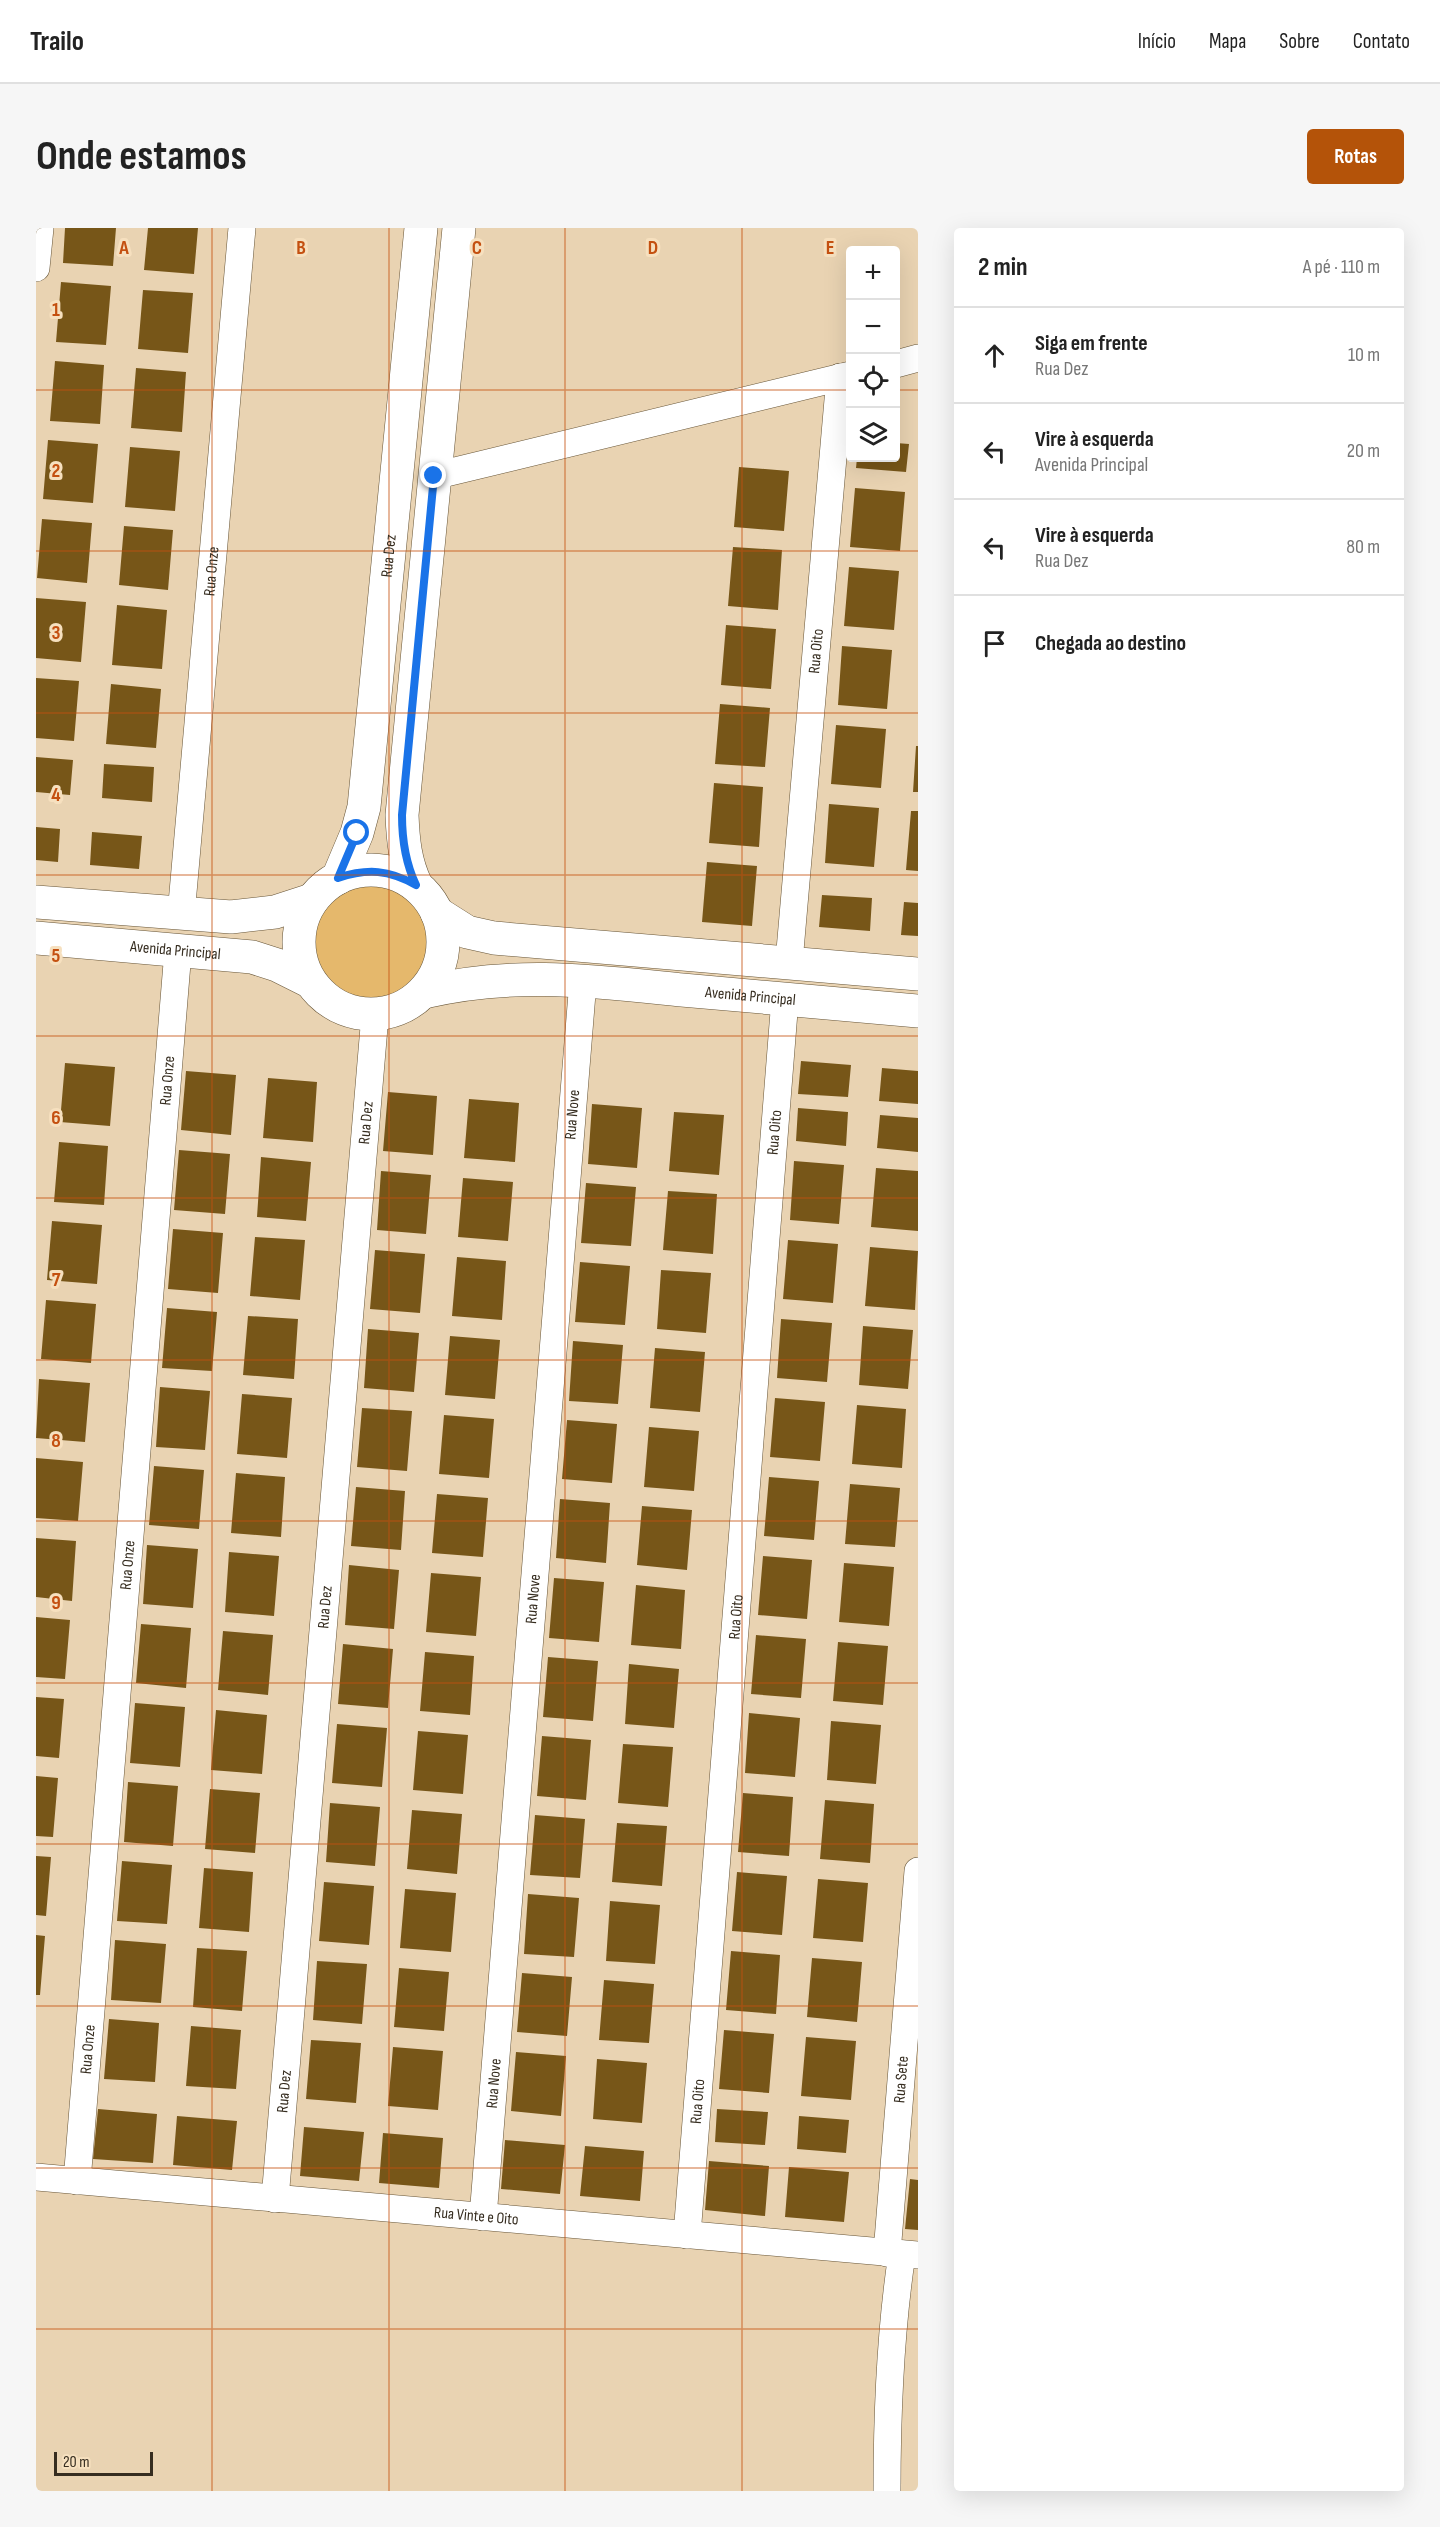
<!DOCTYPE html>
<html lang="pt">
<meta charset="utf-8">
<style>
:root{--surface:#fff;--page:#f6f6f6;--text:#222;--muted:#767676;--line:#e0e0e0;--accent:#b45309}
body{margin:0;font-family:"Sofia Sans Condensed",sans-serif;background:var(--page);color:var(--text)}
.controls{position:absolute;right:18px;top:18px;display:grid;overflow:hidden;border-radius:6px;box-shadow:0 6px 24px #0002}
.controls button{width:54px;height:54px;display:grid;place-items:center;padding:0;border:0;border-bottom:2px solid var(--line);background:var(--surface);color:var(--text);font:30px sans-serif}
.scale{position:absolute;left:18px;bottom:15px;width:99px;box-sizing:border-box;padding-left:6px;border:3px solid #362d20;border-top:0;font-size:16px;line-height:21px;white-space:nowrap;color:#362d20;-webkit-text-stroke:4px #f6e0bf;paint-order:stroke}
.stop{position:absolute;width:18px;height:18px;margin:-14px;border:4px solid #1a73e8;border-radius:50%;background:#fff}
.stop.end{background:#1a73e8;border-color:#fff;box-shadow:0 2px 6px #0008}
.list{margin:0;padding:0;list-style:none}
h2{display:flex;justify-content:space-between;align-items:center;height:78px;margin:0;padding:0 24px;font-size:26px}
h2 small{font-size:20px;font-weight:400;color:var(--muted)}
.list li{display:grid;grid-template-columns:39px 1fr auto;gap:18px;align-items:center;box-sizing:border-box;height:96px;padding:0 24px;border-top:2px solid var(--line)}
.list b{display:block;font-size:22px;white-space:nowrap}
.list p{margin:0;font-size:20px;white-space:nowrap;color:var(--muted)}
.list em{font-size:20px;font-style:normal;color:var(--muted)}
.icon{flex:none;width:33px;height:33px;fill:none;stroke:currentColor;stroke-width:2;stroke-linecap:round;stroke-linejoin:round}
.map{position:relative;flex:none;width:882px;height:2263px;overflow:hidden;border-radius:6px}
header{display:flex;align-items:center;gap:36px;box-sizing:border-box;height:84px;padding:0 30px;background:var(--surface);border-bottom:2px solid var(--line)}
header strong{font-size:28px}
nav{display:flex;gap:33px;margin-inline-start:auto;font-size:21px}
.intro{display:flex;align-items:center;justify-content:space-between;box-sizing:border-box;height:144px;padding:0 36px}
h1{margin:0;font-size:42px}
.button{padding:15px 27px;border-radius:6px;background:var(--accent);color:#fff;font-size:21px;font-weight:700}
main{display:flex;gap:36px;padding:0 36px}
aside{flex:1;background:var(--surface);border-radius:6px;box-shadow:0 6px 24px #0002}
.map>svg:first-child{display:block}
</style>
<header>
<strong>Trailo</strong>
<nav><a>Início</a><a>Mapa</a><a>Sobre</a><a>Contato</a></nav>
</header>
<div class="intro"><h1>Onde estamos</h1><a class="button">Rotas</a></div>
<main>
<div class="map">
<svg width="882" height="2263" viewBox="0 0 882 2263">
<rect width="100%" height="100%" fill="#e9d3b2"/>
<path fill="#e5b86c" d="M273 715a60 60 0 1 1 120 0a60 60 0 1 1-120 0Z"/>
<path fill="#775618" d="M29,0h51l-3,38 -50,-3z
M112,0h50l-4,46 -50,-4z
M25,54l50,4 -5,59 -50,-3z
M107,62l50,3 -5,60 -50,-4z
M19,133l49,4 -4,59 -50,-3z
M100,140l50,4 -4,60 -51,-4z
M12,212l50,4 -5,59 -50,-4z
M860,215l13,1 -3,28 -50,-4 1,-10h39z
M94,219l50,4 -5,60 -50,-4z
M703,239l50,4 -5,60 -50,-4z
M819,260l50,4 -5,59 -50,-4z
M6,291l50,4 -5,60 -50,-5z
M88,298l49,4 -5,60 -49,-5z
M697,319l49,3 -4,60 -50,-4z
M813,339l50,4 -5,59 -50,-4z
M0,370l50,4 -5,60 -45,-4z
M81,377l50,5 -5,59 -50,-4z
M690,397l50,4 -5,60 -50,-4z
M806,418l50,4 -5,59 -49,-4z
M0,450l43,3 -5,60 -38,-3z
M75,456l50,5 -5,59 -50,-4z
M684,476l50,4 -5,59 -50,-3z
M800,497l50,4 -5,59 -50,-4z
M880,518h2v46h-5z
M0,529l37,3 -3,35 -34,-3z
M68,536l50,3 -2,35 -50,-4z
M678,555l49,4 -4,60 -50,-4z
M793,576l50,4 -5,59 -49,-4z
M875,583h7v60l-12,-1z
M0,599l24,2 -2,33 -22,-2z
M56,604l50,4 -3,33 -49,-4z
M671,634l50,4 -5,60 -50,-4z
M786,667l50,3 -2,33 -51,-4z
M868,674l14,1v33l-17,-1z
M765,833l50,4 -3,32 -50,-3z
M29,835l50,4 -5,59 -50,-4z
M846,840l36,3v33l-39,-3z
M150,843l50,4 -5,60 -50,-5z
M232,850l49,4 -4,60 -50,-4z
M352,864l49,4 -4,59 -50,-4z
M433,871l50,4 -4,59 -51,-4z
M556,876l50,4 -5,60 -49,-4z
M762,880l50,4 -2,34 -50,-5z
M638,884l50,3 -5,60 -50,-4z
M844,887l38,3v34l-41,-4z
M23,914l49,4 -4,59 -50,-3z
M143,922l51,4 -5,60 -51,-4z
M225,929l50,5 -5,59 -49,-4z
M758,933l50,4 -5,59 -49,-4z
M840,940l42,3v60l-47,-4z
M345,943l50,4 -5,59 -49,-4z
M427,950l50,4 -5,59 -50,-4z
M550,955l50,4 -5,59 -50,-3z
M632,963l49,3 -4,60 -50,-4z
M16,993l50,4 -5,59 -50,-4z
M137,1001l50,4 -5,60 -50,-4z
M219,1009l50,3 -5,60 -50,-4z
M752,1012l50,4 -5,59 -50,-4z
M834,1019l48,4 -3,59 -50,-4z
M339,1022l50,4 -5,59 -50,-4z
M421,1029l49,4 -4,59 -50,-4z
M544,1034l50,4 -5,59 -50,-3z
M625,1042l50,3 -5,60 -49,-4z
M10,1072l50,4 -5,59 -50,-4z
M131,1080l50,4 -5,59 -50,-3z
M212,1088l50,3 -4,60 -51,-4z
M745,1091l51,4 -5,59 -50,-4z
M827,1098l50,4 -5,59 -49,-4z
M332,1101l51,4 -5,59 -50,-4z
M414,1108l50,4 -5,59 -50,-4z
M537,1113l50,4 -5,59 -49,-3z
M619,1120l50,4 -5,60 -50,-4z
M3,1151l51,4 -5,59 -49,-4z
M124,1159l50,4 -5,59 -49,-3z
M206,1166l50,4 -5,60 -50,-4z
M739,1170l50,4 -5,59 -50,-4z
M821,1177l49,4 -4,59 -50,-4z
M326,1180l50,3 -5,60 -50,-4z
M408,1187l50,4 -5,59 -50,-4z
M531,1192l50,4 -5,59 -50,-4z
M613,1199l50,4 -5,60 -50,-4z
M0,1230l47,4 -5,59 -42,-3z
M118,1238l50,4 -5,59 -50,-4z
M200,1245l49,4 -4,60 -50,-4z
M733,1249l50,4 -5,59 -50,-4z
M814,1256l50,4 -5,59 -50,-3z
M320,1259l49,4 -4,59 -50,-4z
M401,1266l51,4 -5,59 -51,-4z
M524,1271l50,4 -4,60 -50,-5z
M606,1278l50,4 -5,60 -50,-5z
M0,1310l40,3 -4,60 -36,-4z
M111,1317l51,4 -5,59 -50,-4z
M193,1324l50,4 -5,60 -49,-4z
M727,1328l49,4 -5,59 -49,-4z
M808,1335l50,4 -5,59 -50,-4z
M313,1337l50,5 -5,59 -49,-4z
M395,1345l50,4 -5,59 -50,-4z
M518,1350l50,4 -5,60 -50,-4z
M600,1357l49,5 -4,59 -50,-4z
M0,1389l34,3 -5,59 -29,-2z
M105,1396l50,4 -5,60 -50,-5z
M187,1403l50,4 -5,60 -50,-5z
M720,1407l50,4 -5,59 -50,-4z
M802,1414l50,4 -5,59 -50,-4z
M307,1416l50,5 -5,59 -50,-4z
M389,1424l49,4 -4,59 -50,-4z
M512,1429l50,4 -5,60 -50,-4z
M593,1436l50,5 -5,59 -49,-4z
M0,1469l28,2 -5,59 -23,-2z
M99,1475l50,4 -5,60 -50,-4z
M180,1482l51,5 -5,59 -51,-4z
M713,1485l51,5 -5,59 -50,-4z
M795,1493l50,4 -5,59 -49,-4z
M301,1496l50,4 -5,59 -50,-4z
M382,1503l50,4 -5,59 -50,-4z
M506,1508l49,4 -5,60 -49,-4z
M587,1516l50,3 -5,60 -50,-4z
M0,1548l22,2 -5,59 -17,-1z
M92,1554l50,4 -5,60 -49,-4z
M174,1561l50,4 -5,60 -50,-4z
M707,1565l50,4 -4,59 -51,-4z
M789,1572l49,4 -4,59 -50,-4z
M294,1575l50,4 -5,59 -49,-4z
M376,1582l50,4 -5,60 -50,-5z
M499,1587l50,4 -5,59 -50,-3z
M581,1595l50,3 -5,60 -50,-4z
M0,1628l15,1 -5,59 -10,-1z
M86,1633l50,4 -5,59 -50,-3z
M168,1640l49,4 -4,60 -50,-4z
M701,1644l50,4 -5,59 -50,-4z
M782,1651l50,4 -5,59 -50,-4z
M288,1654l50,4 -5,59 -50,-4z
M369,1661l51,4 -5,59 -51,-4z
M492,1666l51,4 -5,59 -50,-3z
M574,1673l50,4 -5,59 -49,-3z
M0,1707l9,1 -5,59h-4z
M79,1712l51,4 -5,59 -50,-3z
M161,1720l50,3 -5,60 -49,-4z
M695,1723l49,4 -4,59 -50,-4z
M776,1730l50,4 -5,60 -50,-5z
M281,1733l50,3 -5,60 -49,-4z
M363,1740l50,4 -5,59 -50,-4z
M486,1745l50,4 -5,59 -50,-4z
M568,1752l50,4 -5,59 -50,-3z
M73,1791l50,4 -4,59 -51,-3z
M155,1798l50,4 -5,59 -50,-3z
M688,1802l50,4 -5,59 -50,-4z
M770,1809l50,4 -5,59 -50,-4z
M275,1812l50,3 -5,60 -50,-4z
M357,1819l50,4 -5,59 -50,-4z
M480,1824l50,4 -5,60 -50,-5z
M561,1831l50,4 -5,60 -49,-4z
M62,1881l59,5 -4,49 -60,-4z
M681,1881l51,3 -3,33 -50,-3z
M141,1888l60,5 -5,49 -59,-5z
M763,1888l50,4 -3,33 -49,-4z
M268,1899l60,5 -5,49 -59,-5z
M347,1905l60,5 -4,50 -60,-5z
M469,1912l60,5 -5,49 -59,-5z
M549,1918l59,5 -4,50 -60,-5z
M673,1933l60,5 -4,50 -60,-6z
M753,1939l60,5 -5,50 -59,-5z
M874,1951l8,1v50l-13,-1z"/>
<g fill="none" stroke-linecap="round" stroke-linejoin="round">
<g stroke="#675537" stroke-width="28">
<g id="street">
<path d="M0,40l4,-40"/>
<path d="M860,136l22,-6"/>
<path d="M398,248l416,-101"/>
<path id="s1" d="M145,687l61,-687"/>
<path id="s2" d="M753,734l51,-585"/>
<path id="s3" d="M0,1949l882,78"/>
<path id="s4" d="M41,1953l101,-1230"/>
<path id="s5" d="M239,1971l100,-1184"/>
<path id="s6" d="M447,1989l100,-1236"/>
<path id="s7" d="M651,2007l98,-1236"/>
<path id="s8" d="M851,2025l31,-382"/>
<path d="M851,2263c0,-80 3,-158 15,-237"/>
</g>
</g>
<g stroke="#675537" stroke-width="34">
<g id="secondary">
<circle cx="335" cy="714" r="72"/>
<path id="s9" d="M302,650l19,-45 7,-26 57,-579"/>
<path d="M380,657c-11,-23 -13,-45 -14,-70l57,-587"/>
<path d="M0,674l195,15 44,-5 37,-12"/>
<path d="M401,685l30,19 27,6 424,36"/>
<path id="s10" d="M0,710l216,19 25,8 32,16"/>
<path id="s11" d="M388,764c90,-21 168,-11 258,-2 79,7 157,14 236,21"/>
</g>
</g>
<use href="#street" stroke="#fff" stroke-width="27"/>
<use href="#secondary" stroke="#fff" stroke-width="33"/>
</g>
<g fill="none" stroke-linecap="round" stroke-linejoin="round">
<path stroke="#1a73e8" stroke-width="8" d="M321,605l-19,45c30,-10 51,-8 78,7 -11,-23 -14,-45 -14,-70l32,-339"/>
</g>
<path fill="none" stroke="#c45010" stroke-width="1.5" stroke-opacity="0.55" d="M176,0v2263M353,0v2263M529,0v2263M706,0v2263M0,162h814M860,162h22M0,323h882M0,485h882M0,647h882M0,808h882M0,970h882M0,1132h882M0,1293h882M0,1455h882M0,1616h882M0,1778h882M0,1940h882M0,2101h882"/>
<g text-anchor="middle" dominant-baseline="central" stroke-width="6" stroke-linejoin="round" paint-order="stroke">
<g font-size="16" fill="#362d20" stroke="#f6e0bf">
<text stroke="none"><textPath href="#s9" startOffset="328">Rua Dez</textPath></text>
<text stroke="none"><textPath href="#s1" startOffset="345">Rua Onze</textPath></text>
<text stroke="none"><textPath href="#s2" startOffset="312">Rua Oito</textPath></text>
<text stroke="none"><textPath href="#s10" startOffset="140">Avenida Principal</textPath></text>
<text stroke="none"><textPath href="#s11" startOffset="328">Avenida Principal</textPath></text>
<text stroke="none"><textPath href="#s4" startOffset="1104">Rua Onze</textPath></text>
<text stroke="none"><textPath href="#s6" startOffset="1106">Rua Nove</textPath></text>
<text stroke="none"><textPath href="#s5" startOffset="1080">Rua Dez</textPath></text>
<text stroke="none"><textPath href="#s7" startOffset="1106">Rua Oito</textPath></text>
<text stroke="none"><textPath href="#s4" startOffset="618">Rua Onze</textPath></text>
<text stroke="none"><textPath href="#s6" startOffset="620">Rua Nove</textPath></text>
<text stroke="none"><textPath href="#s5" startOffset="594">Rua Dez</textPath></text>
<text stroke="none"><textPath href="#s7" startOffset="620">Rua Oito</textPath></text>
<text stroke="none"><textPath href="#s4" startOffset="132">Rua Onze</textPath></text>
<text stroke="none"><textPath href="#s8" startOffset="174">Rua Sete</textPath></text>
<text stroke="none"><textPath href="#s6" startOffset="134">Rua Nove</textPath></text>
<text stroke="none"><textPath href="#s5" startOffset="108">Rua Dez</textPath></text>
<text stroke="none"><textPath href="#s7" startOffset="134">Rua Oito</textPath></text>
<text stroke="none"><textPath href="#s3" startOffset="442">Rua Vinte e Oito</textPath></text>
</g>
</g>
<g font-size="20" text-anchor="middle" font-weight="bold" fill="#c45010" stroke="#f6e0bf" stroke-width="6" stroke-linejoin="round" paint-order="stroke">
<text x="88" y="26">A</text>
<text x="265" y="26">B</text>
<text x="441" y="26">C</text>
<text x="617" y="26">D</text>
<text x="794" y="26">E</text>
<text x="20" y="88">1</text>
<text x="20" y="249">2</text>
<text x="20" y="411">3</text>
<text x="20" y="573">4</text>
<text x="20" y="734">5</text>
<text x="20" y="896">6</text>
<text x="20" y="1058">7</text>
<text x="20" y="1219">8</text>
<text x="20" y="1381">9</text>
</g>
</svg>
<div class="controls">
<button>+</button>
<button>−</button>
<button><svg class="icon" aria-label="locate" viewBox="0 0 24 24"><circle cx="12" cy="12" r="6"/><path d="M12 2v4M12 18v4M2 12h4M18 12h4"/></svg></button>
<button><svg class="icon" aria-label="layers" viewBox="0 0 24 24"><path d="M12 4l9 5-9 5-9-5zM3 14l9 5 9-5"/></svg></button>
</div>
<div class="scale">20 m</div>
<div class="stop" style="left:321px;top:605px"></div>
<div class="stop end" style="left:398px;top:248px"></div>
</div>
<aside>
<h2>2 min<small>A pé · 110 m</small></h2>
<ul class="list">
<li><svg class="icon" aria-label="ahead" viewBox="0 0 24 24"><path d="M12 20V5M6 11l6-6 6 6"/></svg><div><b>Siga em frente</b><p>Rua Dez</p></div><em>10 m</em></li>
<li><svg class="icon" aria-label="left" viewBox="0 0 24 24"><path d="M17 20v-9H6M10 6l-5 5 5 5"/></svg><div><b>Vire à esquerda</b><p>Avenida Principal</p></div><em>20 m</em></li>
<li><svg class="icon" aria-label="left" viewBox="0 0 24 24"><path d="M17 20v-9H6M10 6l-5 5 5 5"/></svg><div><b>Vire à esquerda</b><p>Rua Dez</p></div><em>80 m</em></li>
<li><svg class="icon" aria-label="arrive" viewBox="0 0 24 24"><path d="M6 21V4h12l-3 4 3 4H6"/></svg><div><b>Chegada ao destino</b></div></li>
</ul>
</aside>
</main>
